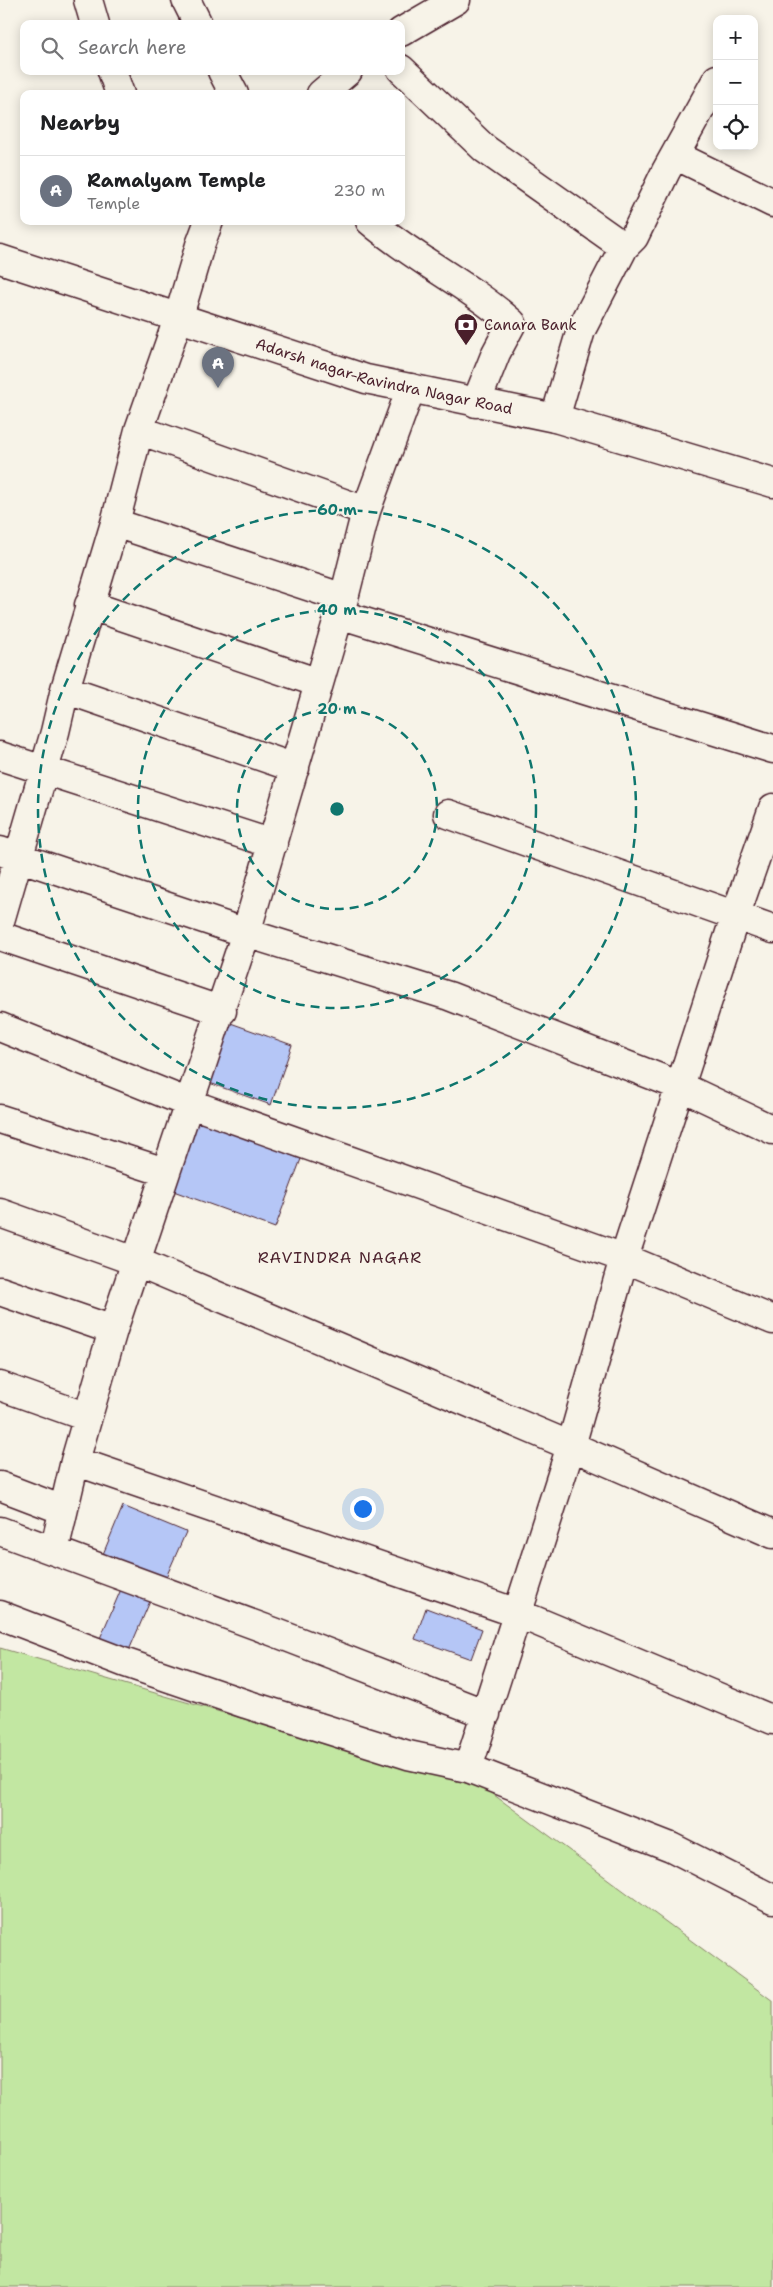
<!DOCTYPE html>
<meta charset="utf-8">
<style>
:root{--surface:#fff;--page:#f6f6f6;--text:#202124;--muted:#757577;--line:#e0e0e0;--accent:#0b8043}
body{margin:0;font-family:"Shantell Sans",sans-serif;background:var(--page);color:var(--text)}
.controls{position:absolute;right:15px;top:15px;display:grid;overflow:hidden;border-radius:10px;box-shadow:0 2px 12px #0003}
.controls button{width:45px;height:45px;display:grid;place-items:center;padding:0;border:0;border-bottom:1px solid var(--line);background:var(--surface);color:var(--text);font:25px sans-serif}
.you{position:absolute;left:362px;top:1508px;width:18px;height:18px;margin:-12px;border:4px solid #fff;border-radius:50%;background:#1a73e8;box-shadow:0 0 0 8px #1a73e833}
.badge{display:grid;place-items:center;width:32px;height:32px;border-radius:50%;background:var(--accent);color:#fff;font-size:16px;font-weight:700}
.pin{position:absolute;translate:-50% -41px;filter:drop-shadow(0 1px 2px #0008)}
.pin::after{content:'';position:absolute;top:26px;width:18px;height:15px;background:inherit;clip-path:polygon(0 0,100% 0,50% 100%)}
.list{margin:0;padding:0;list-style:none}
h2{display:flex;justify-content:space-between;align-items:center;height:65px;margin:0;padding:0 20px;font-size:21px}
h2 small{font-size:16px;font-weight:400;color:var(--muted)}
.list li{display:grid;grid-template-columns:32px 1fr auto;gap:15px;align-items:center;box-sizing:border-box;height:70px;padding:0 20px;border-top:1px solid var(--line)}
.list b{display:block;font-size:19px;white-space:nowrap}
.list p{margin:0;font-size:16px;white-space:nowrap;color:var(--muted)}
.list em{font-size:16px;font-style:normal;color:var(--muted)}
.icon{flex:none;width:28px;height:28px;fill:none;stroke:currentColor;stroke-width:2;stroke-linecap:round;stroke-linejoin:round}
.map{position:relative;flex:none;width:773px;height:2287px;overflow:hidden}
.search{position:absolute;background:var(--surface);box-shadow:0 2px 12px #0003;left:20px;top:20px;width:385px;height:55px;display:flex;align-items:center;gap:12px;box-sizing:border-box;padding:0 18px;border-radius:10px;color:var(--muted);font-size:19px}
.panel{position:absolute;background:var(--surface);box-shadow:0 2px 12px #0003;left:20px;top:90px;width:385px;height:135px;border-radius:10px}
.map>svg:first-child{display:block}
</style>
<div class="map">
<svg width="773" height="2287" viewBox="0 0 773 2287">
<rect width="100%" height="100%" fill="#f7f3e8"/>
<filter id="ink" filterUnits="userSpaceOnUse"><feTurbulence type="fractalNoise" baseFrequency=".02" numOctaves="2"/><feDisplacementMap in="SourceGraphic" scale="10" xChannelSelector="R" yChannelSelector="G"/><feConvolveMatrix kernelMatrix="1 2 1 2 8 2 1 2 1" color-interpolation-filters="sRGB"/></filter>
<g filter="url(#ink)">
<path fill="#c2e7a2" stroke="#868366" d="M0,1648l486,141 287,212v286h-773z"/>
<path fill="#b5c6f6" stroke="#4a1f2b" d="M225,1021l67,24 -21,60 -67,-24z
M194,1119l107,40 -26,69 -107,-39z
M123,1506l63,26 -23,52 -62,-25z
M122,1587l29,12 -24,56 -29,-12z
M426,1608l56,21 -11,30 -56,-20z"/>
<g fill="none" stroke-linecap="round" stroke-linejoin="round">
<g stroke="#4a1f2b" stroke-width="31">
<path id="minor" d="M88,0l7,24
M186,0l12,24
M401,32l55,-32
M401,69l84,80 139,98
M112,71l8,23
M222,71l12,23
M321,94l27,-23
M675,155l98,48
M370,221c44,38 98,63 142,102l-16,30 -20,50
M555,418l26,-88 43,-83 10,-10 32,-66 51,-92
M139,430l227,81
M115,523l229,75
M89,605l230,78
M339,614l434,135
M65,689l230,79
M0,756l273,88
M448,814l325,115
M0,851l246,82 203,63 231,90 93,44
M0,921l55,-189 10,-43 50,-166 24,-93 39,-111 22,-74 9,-24
M0,936l222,75
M0,1027l191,77 433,154 149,62
M0,1119l165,53
M0,1213l135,48 436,185 202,88
M0,1291l113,39
M0,1386l87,31
M75,1461l442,152 256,107
M0,1486l63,24
M0,1531l274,101 212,82
M54,1551l21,-90 38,-131 133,-397 98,-335 22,-87 45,-123
M0,1615l123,47 123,42 162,51 60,13 203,79 102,52
M468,1768l103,-322 53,-188 112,-344 37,-106"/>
</g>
<g stroke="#4a1f2b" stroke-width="31">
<g id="tertiary">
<path id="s1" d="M0,259l366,120 189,39 218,65"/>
</g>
</g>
<use href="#minor" stroke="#f7f3e8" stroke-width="28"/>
<use href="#tertiary" stroke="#f7f3e8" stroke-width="28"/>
</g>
</g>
<g fill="none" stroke="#0f766e" stroke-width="2.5" stroke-dasharray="9 6">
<circle cx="337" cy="809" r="100"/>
<circle cx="337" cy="809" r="199"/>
<circle cx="337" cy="809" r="299"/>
</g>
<defs>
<g id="bank-pin" transform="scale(1.25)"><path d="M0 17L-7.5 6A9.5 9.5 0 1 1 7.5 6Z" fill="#4a1f2b" stroke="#f7f3e8"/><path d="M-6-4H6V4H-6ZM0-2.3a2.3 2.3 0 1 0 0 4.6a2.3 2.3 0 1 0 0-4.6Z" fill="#fff"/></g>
</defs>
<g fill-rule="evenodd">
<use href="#bank-pin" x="466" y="325"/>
</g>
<g text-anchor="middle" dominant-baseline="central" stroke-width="4" stroke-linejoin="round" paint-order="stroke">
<g font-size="15" fill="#4a1f2b" stroke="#f7f3e8" text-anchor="start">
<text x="484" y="325">Canara Bank</text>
</g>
<g font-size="15" fill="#4a1f2b" stroke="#f7f3e8">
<text stroke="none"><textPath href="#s1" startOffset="402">Adarsh nagar-Ravindra Nagar Road</textPath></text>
</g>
<g font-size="16" letter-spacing="1" fill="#4a1f2b" stroke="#f7f3e8">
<text x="340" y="1257">RAVINDRA NAGAR</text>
</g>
</g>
<circle cx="337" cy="809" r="8" fill="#0f766e" stroke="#f7f3e8" stroke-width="2.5"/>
<g font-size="15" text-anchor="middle" font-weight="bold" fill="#0f766e" stroke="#f7f3e8" stroke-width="4" stroke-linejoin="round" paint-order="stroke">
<text x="337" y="515">60 m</text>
<text x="337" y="615">40 m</text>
<text x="337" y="714">20 m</text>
</g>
</svg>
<div class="controls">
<button>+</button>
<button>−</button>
<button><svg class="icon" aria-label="locate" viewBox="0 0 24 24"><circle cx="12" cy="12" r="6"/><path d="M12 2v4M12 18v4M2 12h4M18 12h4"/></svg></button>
</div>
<div class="you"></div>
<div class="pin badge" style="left:218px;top:388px;background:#6b7280">A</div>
<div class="search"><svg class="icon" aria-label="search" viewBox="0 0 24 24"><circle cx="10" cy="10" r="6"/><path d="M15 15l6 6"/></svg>Search here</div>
<section class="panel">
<h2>Nearby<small></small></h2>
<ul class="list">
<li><span class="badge" style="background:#6b7280">A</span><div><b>Ramalyam Temple</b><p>Temple</p></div><em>230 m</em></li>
</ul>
</section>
</div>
